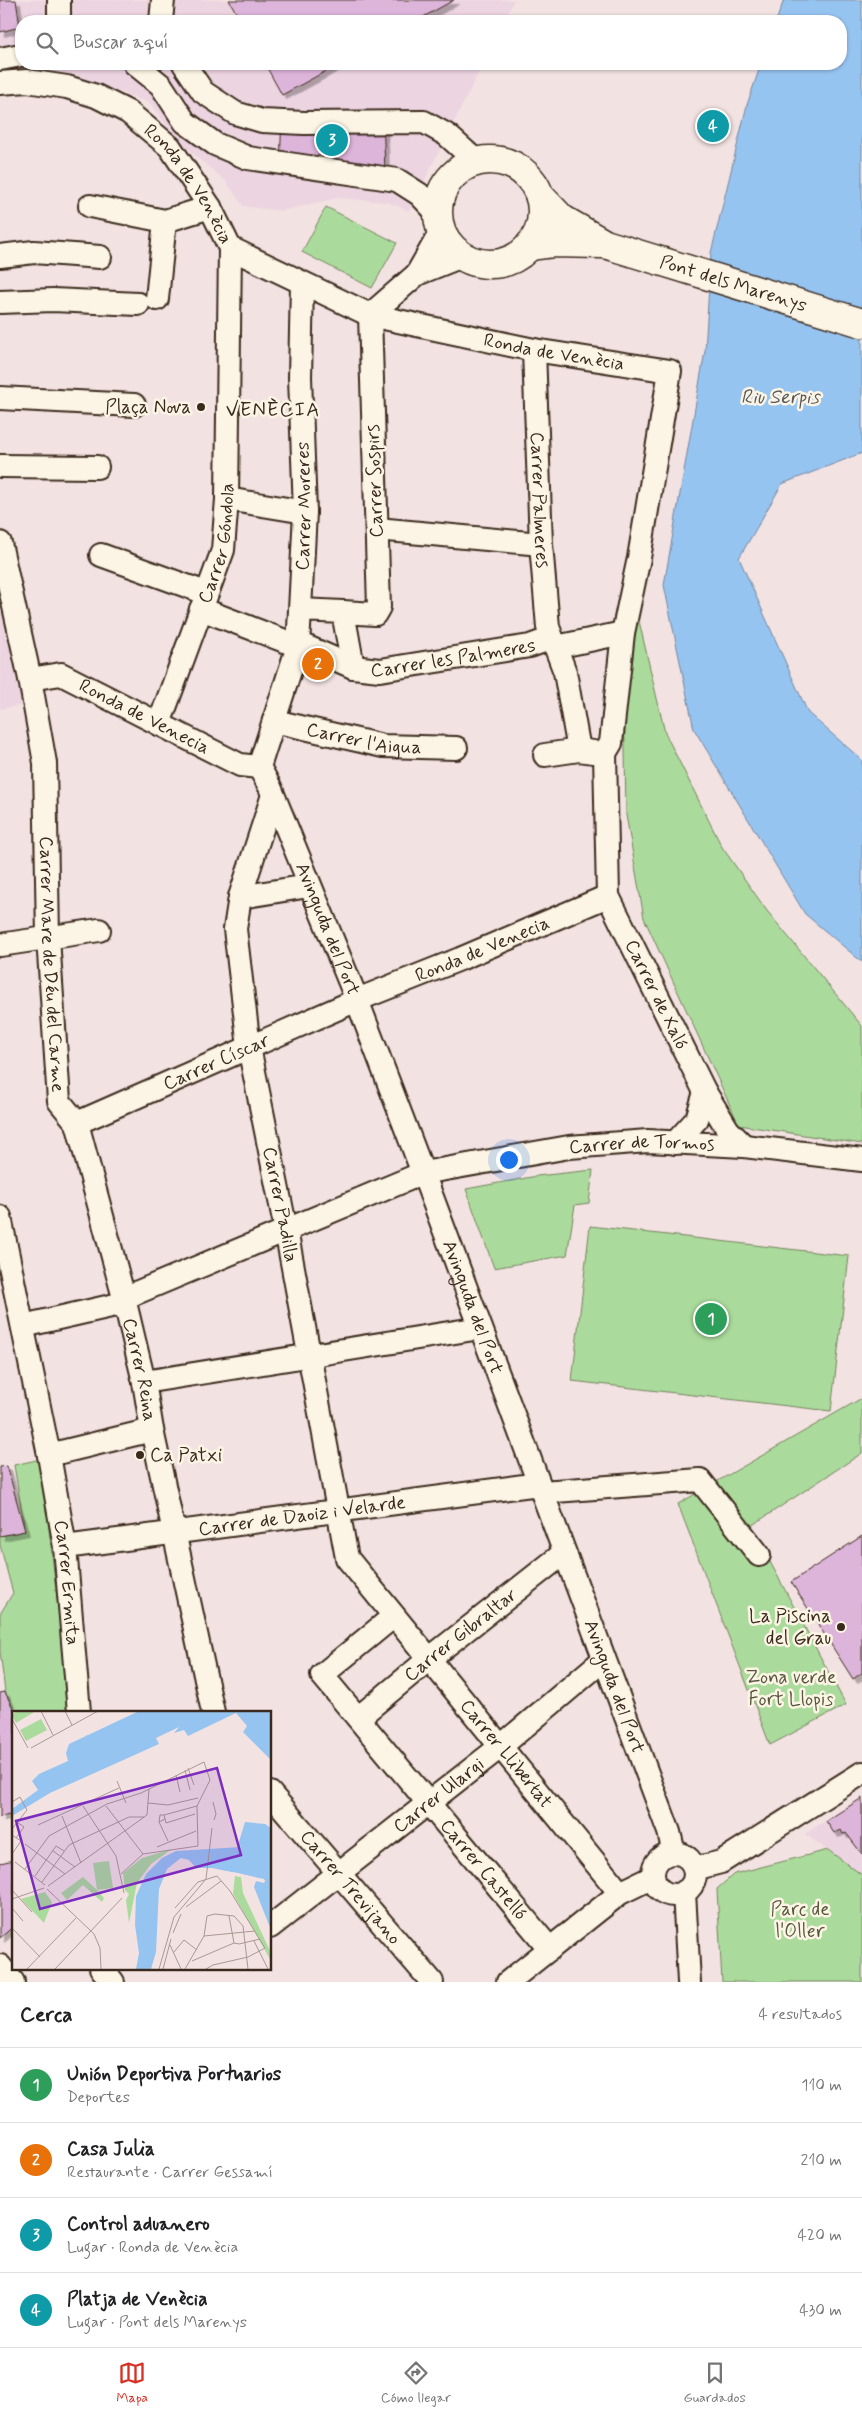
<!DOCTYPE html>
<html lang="es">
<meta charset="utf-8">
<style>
:root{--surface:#fff;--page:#f6f6f6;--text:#202124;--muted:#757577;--line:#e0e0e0;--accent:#d93025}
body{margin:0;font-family:Mynerve,sans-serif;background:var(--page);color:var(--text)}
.you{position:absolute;left:508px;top:1159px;width:18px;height:18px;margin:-12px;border:4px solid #fff;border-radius:50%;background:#1a73e8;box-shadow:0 0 0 8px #1a73e833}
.badge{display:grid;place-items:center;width:32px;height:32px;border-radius:50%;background:var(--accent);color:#fff;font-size:16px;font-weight:700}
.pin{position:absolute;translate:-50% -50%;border:2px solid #fff;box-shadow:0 1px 5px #0006}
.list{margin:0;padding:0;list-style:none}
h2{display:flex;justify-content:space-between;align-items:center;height:65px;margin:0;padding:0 20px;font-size:21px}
h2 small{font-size:16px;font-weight:400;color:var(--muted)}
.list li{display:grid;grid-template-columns:32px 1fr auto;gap:15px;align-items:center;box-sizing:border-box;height:75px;padding:0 20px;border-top:1px solid var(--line)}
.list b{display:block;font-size:19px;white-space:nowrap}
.list p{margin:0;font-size:16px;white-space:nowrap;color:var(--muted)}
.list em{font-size:16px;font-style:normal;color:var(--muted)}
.icon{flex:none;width:28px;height:28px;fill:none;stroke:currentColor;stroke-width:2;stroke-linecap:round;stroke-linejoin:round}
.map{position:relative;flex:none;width:862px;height:1982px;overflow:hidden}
.search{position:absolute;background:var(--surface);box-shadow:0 1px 4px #0004;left:15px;right:15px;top:15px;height:55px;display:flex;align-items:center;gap:12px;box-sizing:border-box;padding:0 18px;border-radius:20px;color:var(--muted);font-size:19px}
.sheet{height:365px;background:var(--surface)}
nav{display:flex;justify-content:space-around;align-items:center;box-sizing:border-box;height:70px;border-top:1px solid var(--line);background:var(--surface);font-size:14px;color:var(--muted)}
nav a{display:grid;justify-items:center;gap:2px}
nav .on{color:var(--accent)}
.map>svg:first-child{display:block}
</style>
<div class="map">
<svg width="862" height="1982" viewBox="0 0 862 1982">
<defs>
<filter id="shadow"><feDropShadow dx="4.5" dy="4.5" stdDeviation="0" flood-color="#0004"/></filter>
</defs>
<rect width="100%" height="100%" fill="#f3e2e2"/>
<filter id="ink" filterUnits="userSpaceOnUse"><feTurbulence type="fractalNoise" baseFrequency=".02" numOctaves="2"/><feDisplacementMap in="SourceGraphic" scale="10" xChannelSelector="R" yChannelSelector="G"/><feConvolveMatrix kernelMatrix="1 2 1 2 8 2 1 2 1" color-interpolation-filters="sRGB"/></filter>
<g filter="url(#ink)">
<path fill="#ecd4e0" d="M0,0h514l-10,21h-483v43h462l-74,147 -21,-9 -51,-4 -56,13 -38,-5 -17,-25 -31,-25 -25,-26 -20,-27 -56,-21 -66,-15 -28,4z
M0,607l23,98 -23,4z
M862,1798v77l-57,-41z"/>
<path fill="#abdb9c" stroke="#73825d" d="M326,207l71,36 -25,45 -70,-36z
M633,619l6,2 26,112 57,114 45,64 95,115v118l-123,-19 -95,-207 -18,-103 -2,-128z
M593,1170l-4,33 -14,2 -8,50 -73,13 -28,-79 71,-13z
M590,1226l259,30 -18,155 -259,-30z
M862,1398v55l-111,73 95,179 -76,40 -92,-241z
M41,1459l29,253h-54l-11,-20 -5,-41v-37l13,-21 -13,-48v-9l25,-5 -11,-66z
M828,1850l34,25v107h-140l-5,-93 17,-15z"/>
<path fill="#96c4f1" stroke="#72869d" d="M784,0h78v453l-80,31 -43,74 69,155 54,47v202l-57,-48 -111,-185 -30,-144 41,-234 6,-98 36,-148 14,-41h80v-43h-65z"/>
<path fill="#ddb4da" stroke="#3b2a1e" filter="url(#shadow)" d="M0,0h16l4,27 -20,5z
M229,0h225l-38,21h-175z
M265,64h74l-57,31z
M383,112l2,61 -105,-8 2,-49z
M7,1466l18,65 -25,5v-69z
M862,1536v137l-9,6 -62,-97z
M5,1692l10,20 -1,102 -14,3v-124z
M862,1798v56l-16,-21 -3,1 -2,-4 -7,3 -8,-12z
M14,1860v66l-14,12v-75z"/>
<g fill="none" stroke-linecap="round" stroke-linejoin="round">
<g stroke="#3b2a1e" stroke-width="26">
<g id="minor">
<path d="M59,0v21"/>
<path d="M161,21l2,-21"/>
<path d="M0,59l21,-4"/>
<path d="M135,64l26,21 24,37 30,22 33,14 149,22 22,14 19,20"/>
<path d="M184,64l19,28 32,21 27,8 42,2 120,-1 23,13 30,27"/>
<path id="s1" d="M0,83l27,-2 40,6 29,9 32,16 42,35 40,60 20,41 140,67 164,35 136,21 -31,187 -16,75 -12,110 -6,10 3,143 97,196 23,38 16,16"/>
<path d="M90,206l75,15 45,-14"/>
<path d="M0,256l34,-4 66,5"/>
<path d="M417,274l25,-44"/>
<path d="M157,299l8,-78"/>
<path d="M0,302l53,-2 85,4"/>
<path d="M370,315l47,-41 45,-18"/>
<path id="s2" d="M534,350l7,194 7,83 17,45 14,78"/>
<path d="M0,398l134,7"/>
<path d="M0,466l97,1"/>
<path d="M227,499l78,13"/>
<path d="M377,529l164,15"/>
<path id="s3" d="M0,543l30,136 15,84 3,175 11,163 18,22 47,175 20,84 8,48 61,282"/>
<path d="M101,555l105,38"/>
<path d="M201,609l97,37"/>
<path id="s4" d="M300,610l5,-98 -5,-135 2,-93"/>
<path d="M343,612l32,2 4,-7 -9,-292"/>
<path d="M556,647l67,-14"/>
<path id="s5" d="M353,667l27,3 150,-24 22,-8"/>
<path id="s6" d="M30,679l31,-5 179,91 19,2"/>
<path id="s7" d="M274,721l109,25 73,2"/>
<path id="s8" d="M159,724l64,-174 4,-51 3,-251"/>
<path d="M545,755l34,-5 14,2"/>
<path id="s9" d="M259,767l11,20 87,213 66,173 246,659 5,21"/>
<path d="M259,767l39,-121 2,-36 43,2 10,55 -55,-24"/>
<path id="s10" d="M273,795l-33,102 -5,32 14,118 37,183 61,328 273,335"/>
<path d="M240,897l69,-11"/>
<path d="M0,945l99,-15"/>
<path id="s11" d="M77,1123l280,-123 103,-41 148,-63"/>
<path d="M675,1143l22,-24 8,-27"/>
<path id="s12" d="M0,1217l49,238 16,92 14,165"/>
<path id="s13" d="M23,1326l97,-22 4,-6 299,-125 146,-26 79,-6 96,5 118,14"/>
<path d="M144,1382l336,-54"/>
<path d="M49,1455l103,-25"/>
<path d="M542,1492l158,-12 59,75"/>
<path id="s14" d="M65,1547l474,-63"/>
<path id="s15" d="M394,1616l-72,59 228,274"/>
<path id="s16" d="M358,1718l71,-59 135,-106"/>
<path id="s17" d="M270,1793l162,189"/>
<circle cx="674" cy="1874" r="21"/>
<path d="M694,1869l27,-7 141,-89"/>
<path d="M684,1892l5,90"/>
<path id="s18" d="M270,1927l230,-180 103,-87"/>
<path d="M0,1966l13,16"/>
<path d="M101,1968l12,14"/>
<path d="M508,1982l112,-89 33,-16"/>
</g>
</g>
<g stroke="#3b2a1e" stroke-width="31">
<g id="highway">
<circle cx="490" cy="212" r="52"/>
<path id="s19" d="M540,196l22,23 43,25 257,79"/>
<path d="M529,246l24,-3 48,1"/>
</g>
</g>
<use href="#minor" stroke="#fcf5e5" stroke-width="22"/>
<use href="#highway" stroke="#fcf5e5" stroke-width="28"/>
</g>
</g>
<g fill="#3b2a1e" stroke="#fcf5e5" stroke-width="2">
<circle cx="201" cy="407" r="5"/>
<circle cx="140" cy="1455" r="5"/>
<circle cx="841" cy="1627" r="5"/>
</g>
<g text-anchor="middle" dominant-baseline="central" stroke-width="5" stroke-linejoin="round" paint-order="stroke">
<g font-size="19" fill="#3b2a1e" stroke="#fcf5e5">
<text stroke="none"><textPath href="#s1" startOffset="229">Ronda de Venècia</textPath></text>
<text stroke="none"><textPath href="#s19" startOffset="216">Pont dels Marenys</textPath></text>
<text stroke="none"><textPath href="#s1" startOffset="649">Ronda de Venècia</textPath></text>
<text transform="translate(375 481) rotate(-92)">Carrer Sospirs</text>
<text stroke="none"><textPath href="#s2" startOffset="150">Carrer Palmeres</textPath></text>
<text stroke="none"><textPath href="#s4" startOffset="104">Carrer Moreres</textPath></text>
<text stroke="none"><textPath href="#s8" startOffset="191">Carrer Góndola</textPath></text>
<text stroke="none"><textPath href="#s5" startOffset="101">Carrer les Palmeres</textPath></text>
<text stroke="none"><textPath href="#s6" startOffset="125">Ronda de Venecia</textPath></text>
<text stroke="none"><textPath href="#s7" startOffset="92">Carrer l'Aigua</textPath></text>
<text stroke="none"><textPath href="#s9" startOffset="176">Avinguda del Port</textPath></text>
<text stroke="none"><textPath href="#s11" startOffset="441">Ronda de Venecia</textPath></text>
<text stroke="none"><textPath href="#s3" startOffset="426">Carrer Mare de Déu del Carme</textPath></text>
<text stroke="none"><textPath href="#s1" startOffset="1408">Carrer de Xaló</textPath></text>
<text stroke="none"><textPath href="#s11" startOffset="152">Carrer Císcar</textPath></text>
<text stroke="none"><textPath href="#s13" startOffset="652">Carrer de Tormos</textPath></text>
<text stroke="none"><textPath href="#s10" startOffset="419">Carrer Padilla</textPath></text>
<text stroke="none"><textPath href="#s9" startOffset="581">Avinguda del Port</textPath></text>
<text stroke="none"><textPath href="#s3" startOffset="846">Carrer Reina</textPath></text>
<text stroke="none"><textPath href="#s14" startOffset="239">Carrer de Daoiz i Velarde</textPath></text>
<text stroke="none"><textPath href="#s12" startOffset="372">Carrer Ermita</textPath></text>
<text stroke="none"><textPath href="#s16" startOffset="132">Carrer Gibraltar</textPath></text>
<text stroke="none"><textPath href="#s9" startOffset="986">Avinguda del Port</textPath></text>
<text stroke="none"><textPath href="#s10" startOffset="1031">Carrer Llibertat</textPath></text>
<text stroke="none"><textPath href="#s18" startOffset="214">Carrer Ulargi</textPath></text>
<text stroke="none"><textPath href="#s15" startOffset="346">Carrer Castelló</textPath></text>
<text stroke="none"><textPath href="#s17" startOffset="124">Carrer Trevijano</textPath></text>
</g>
<g font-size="19" fill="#3b2a1e" stroke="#fcf5e5" text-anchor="end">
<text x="191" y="407">Plaça Nova</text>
<text x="150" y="1455" text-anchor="start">Ca Patxi</text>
<text x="831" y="1616">La Piscina<tspan x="831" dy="22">del Grau</tspan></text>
</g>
<g font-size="19" fill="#57563e" stroke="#fcf5e5">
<text x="791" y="1677">Zona verde<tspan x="791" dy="22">Fort Llopis</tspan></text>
<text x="800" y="1909">Parc de<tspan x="800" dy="22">l'Oller</tspan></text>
</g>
<g font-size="20" font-style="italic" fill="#56585d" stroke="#fcf5e5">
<text x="780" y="397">Riu Serpis</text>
</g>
<g font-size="20" letter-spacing="1" fill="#3b2a1e" stroke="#fcf5e5">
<text x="273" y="410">VENÈCIA</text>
</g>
</g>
<g transform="translate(12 1711)">
<rect width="259" height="259" fill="#f3e2e2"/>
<path d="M5,0h19l-20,12 -4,-8zM29,8l6,11 -21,11 -6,-11zM160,138l-21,15 -14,19 -8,40 -3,-23 3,-6 -4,-4 -2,-17 19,-15zM97,150l4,27 -16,2 7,8 -2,4 -19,-17 -16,15 -6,-7 22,-16 14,13 -4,-27zM223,165l6,1 2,16 28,60v8l-38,-67zM33,181l7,10 -8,21 -23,-24z" fill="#abdb9c"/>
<path d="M127,0h132v49l-28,-28 4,-6 -11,-13 -48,23 -4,-6 -10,3 5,-6 -23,11 3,6 -109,49 -38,23v-7l26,-19 -6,-9 7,-7 29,-13 -2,-8 3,-9zM233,111l20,2 6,4v102l-17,-43 2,-6 9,1 -1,-3 -52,-11h-16l-7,-8 -8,-2 -14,11 -8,20 -3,63 -5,17h-15l3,-16 -4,-28 1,-29 10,-22 16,-16 14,-7 65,-4 -3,-2z" fill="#96c4f1"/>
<path d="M198,158l28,4 27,7 -1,3z" fill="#f3e2e2"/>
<path fill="none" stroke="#96c4f1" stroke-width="2.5" d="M175,22l45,-22M74,25l13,11 88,-36"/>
<path fill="none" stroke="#a99894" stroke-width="1" d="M29,0l12,24M53,0l7,14M0,8l16,29M19,37l67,-37M176,57l6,17M173,59l5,20M164,64l4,17M105,70l9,22M0,91l8,-5 7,13 -15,19M201,91l3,12 -2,6M136,92l20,2 30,-7M71,95l33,50 8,37M94,95l37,48M135,104l2,-26M148,104h4l1,4 -6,3zM152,104l33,-9M50,105l19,47M153,108l1,4 29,-9M147,111l9,19M26,114l81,-37M0,124l9,6 -9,13M4,127l8,-11 -7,-5M13,133l40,30M145,136l39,-16M41,140l22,16M3,151l30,23M13,158l24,-33 58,-32 34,-11 63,-31 6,18 -13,26 1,40 -55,8 -22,20M23,165l21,-30 8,5M30,171l27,-37 60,-28h15M36,175l99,-71M35,178l47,45 6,14 1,21M0,179l20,22M0,188l32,-11M174,196l35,-26M0,197l11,13M163,197l23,-26 19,-6 13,15 35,57 -17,9 -35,8 -7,4M0,217l28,29M161,222l8,-19M192,225l51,-5M242,230l14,28M222,232l5,1 21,-5M158,234l11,24M162,241l10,-12 13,10M180,250l42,-18 -5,-27M15,258l49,-51M43,258l67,-71M147,258l15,-52 32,-38 6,-51M151,258l8,-30M173,258l19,-33 3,-20 8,-2 19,2 9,10 5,43"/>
<path fill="#7b2cbf" fill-opacity="0.15" stroke="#7b2cbf" stroke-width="2.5" d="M205,57l24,87 -201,54 -24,-88z"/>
<rect width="259" height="259" fill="none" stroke="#3b2a1e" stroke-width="2.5"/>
</g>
</svg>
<div class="you"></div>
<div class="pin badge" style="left:711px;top:1319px;background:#2e9e5b">1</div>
<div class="pin badge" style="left:318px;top:664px;background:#e8710a">2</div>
<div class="pin badge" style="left:332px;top:140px;background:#0f9aa8">3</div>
<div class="pin badge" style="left:713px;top:126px;background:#0f9aa8">4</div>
<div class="search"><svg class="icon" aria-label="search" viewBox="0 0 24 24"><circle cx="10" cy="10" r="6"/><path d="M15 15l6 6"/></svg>Buscar aquí</div>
</div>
<section class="sheet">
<h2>Cerca<small>4 resultados</small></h2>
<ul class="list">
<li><span class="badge" style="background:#2e9e5b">1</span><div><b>Unión Deportiva Portuarios</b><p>Deportes</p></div><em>110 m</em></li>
<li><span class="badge" style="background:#e8710a">2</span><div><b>Casa Julia</b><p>Restaurante · Carrer Gessamí</p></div><em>210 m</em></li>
<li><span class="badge" style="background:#0f9aa8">3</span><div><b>Control aduanero</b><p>Lugar · Ronda de Venècia</p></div><em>420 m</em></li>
<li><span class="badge" style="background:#0f9aa8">4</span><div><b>Platja de Venècia</b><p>Lugar · Pont dels Marenys</p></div><em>430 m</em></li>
</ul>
</section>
<nav>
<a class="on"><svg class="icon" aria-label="map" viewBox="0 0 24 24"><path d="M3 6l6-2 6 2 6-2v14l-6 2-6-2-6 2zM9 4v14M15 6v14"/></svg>Mapa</a>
<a><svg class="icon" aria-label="directions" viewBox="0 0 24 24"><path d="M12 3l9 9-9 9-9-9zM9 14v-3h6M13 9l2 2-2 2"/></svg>Cómo llegar</a>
<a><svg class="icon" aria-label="saved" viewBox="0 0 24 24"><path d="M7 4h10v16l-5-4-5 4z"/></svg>Guardados</a>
</nav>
